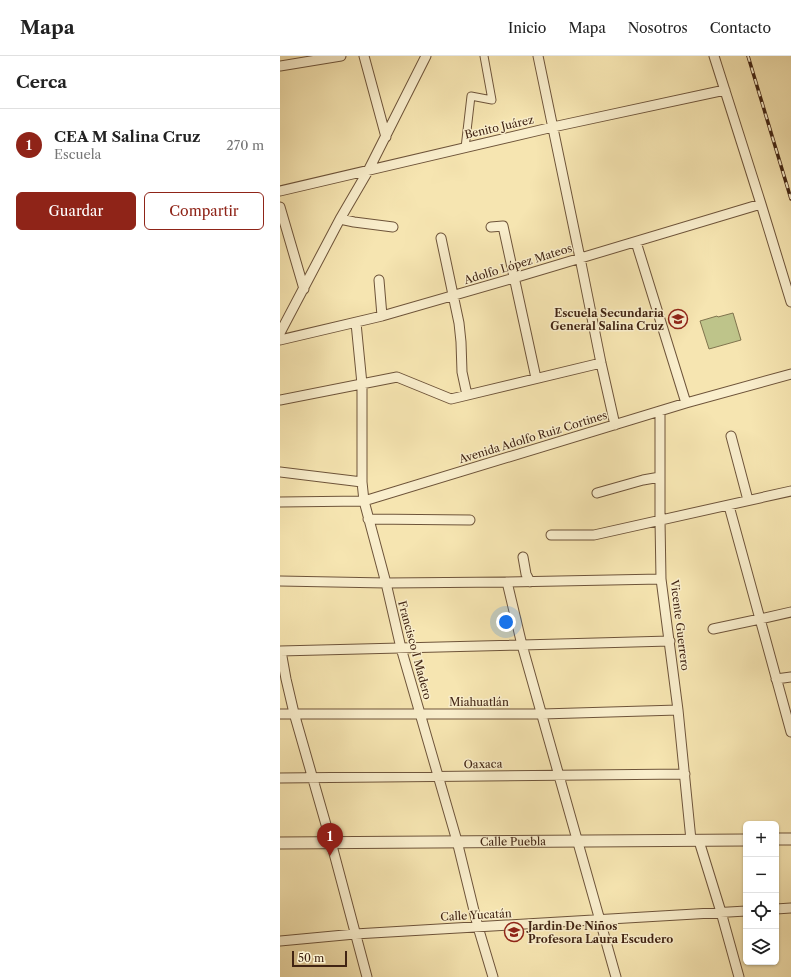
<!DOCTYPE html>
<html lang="es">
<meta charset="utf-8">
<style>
:root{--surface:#fff;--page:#f6f6f6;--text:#222;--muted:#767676;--line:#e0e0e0;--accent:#8f2418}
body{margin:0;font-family:"Libre Caslon Text",serif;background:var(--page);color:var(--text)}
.controls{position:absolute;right:12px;bottom:12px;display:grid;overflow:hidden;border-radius:6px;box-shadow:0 1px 3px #0004}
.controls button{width:36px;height:36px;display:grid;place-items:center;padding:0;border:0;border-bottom:1px solid var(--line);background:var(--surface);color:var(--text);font:20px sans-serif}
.scale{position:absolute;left:12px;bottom:10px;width:55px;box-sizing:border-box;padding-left:4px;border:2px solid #412413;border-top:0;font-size:11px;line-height:14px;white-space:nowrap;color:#412413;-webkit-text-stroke:3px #f9eecc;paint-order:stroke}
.you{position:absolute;left:226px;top:566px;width:14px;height:14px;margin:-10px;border:3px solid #fff;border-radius:50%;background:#1a73e8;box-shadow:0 0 0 6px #1a73e833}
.badge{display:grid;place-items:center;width:26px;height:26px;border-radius:50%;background:var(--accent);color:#fff;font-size:13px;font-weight:700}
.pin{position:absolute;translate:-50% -33px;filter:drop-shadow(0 1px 2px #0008)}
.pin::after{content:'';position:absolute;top:21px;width:14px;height:12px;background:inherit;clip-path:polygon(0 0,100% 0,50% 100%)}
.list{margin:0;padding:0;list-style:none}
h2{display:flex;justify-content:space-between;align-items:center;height:52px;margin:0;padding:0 16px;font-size:17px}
h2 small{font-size:13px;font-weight:400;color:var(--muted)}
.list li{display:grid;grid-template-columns:26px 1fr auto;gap:12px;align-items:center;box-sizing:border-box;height:72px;padding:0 16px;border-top:1px solid var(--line)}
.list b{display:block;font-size:15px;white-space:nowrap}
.list p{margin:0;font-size:13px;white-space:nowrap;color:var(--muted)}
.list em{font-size:13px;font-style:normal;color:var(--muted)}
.actions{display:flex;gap:8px;padding:12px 16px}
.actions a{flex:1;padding:9px 0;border:1px solid var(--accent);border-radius:6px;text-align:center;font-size:14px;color:var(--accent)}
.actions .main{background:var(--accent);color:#fff}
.icon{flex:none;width:22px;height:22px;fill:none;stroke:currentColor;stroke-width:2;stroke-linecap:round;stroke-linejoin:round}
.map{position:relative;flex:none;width:511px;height:921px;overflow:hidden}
header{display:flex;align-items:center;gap:24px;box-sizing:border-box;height:56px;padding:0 20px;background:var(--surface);border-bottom:1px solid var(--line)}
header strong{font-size:19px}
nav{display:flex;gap:22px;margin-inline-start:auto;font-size:14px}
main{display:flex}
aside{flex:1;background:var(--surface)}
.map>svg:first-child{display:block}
</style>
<header>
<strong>Mapa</strong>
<nav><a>Inicio</a><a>Mapa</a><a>Nosotros</a><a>Contacto</a></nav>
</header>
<main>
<aside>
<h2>Cerca<small></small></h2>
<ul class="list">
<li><span class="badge">1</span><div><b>CEA M Salina Cruz</b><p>Escuela</p></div><em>270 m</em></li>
</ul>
<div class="actions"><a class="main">Guardar</a><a>Compartir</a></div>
</aside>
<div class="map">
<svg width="511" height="921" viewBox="0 0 511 921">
<rect width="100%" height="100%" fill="#f6e5b1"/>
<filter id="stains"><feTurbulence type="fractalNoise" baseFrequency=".005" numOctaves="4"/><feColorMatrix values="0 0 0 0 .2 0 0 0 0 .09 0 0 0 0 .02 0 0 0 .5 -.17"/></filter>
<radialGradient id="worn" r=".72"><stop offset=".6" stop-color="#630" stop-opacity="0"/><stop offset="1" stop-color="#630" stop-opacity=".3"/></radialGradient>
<path fill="#bec48a" stroke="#80744e" d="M453,257l8,27 -32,9 -9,-28 17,-5 1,1z"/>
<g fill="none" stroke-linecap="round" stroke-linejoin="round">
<g stroke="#6e543a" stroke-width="9">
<path id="pedestrian" d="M185,92l6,-52 21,4 -8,-44"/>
</g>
<g stroke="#6e543a" stroke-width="11">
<path id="minor" d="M84,0l22,81
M258,0l42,202 21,105 14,62
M434,0l47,148 30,98
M0,10l61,-10
M0,135l273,-64 172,-37
M0,151l24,82
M60,163l14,3 39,5
M211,171l12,-1 33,152
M161,182l18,85 2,19 1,30 5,23
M356,186l50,161
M99,224l3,36
M76,267l6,61v98l2,19 22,82 15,65 56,193 21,86 15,50
M0,277l60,-114 28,-48 58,-115
M0,284l102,-24 132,-38 247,-74
M0,344l117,-23 54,22 150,-36
M380,355v109l1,59 17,131 13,130
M451,380l17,64
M0,416l82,10
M317,437l46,-13 17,-3
M0,446l84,-1 322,-98 105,-29
M449,450l62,226
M88,463l102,1
M271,479h43l197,-44
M243,501l3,17 4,8
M0,525l106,2 121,-1 154,-3
M227,526l15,63 94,332
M433,573l47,-10 31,-7
M0,595l242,-6 148,-4
M1,595l5,28 8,34 37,129 36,135
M496,623l15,-2
M0,658h262l136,-4
M0,722l405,-4
M419,785l22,71 18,65
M496,853l15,-1
M0,885l75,-7 391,-23"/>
</g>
<g stroke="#6e543a" stroke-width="13">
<g id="tertiary">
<path d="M496,783h15"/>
<path id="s1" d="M0,787l466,-3"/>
</g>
</g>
<use href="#pedestrian" stroke="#f9eecc" stroke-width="7"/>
<use href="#minor" stroke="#f9eecc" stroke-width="9"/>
<use href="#tertiary" stroke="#f9eecc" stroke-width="11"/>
<g stroke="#412413" stroke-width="3.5">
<path id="rail" d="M468,0l43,143"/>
</g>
<use href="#rail" stroke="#f9eecc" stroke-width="2" stroke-dasharray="6" stroke-linecap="butt"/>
</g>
<defs>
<g id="school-ring" transform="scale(1)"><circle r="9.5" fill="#f9eecc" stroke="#8f2418" stroke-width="1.5"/><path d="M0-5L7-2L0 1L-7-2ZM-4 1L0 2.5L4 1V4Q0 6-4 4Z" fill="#8f2418"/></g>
</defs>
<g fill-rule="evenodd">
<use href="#school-ring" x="398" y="263"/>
<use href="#school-ring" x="234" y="876"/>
</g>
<g text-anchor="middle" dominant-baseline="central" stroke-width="3" stroke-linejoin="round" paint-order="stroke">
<g font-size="11" fill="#412413" stroke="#f9eecc">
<text transform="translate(219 71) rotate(-13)">Benito Juárez</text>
<text transform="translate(238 208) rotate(-17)">Adolfo López Mateos</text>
<text transform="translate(253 381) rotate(-17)">Avenida Adolfo Ruiz Cortines</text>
<text transform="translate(400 569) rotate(83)">Vicente Guerrero</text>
<text transform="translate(135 594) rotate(75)">Francisco I Madero</text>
<text x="199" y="646">Miahuatlán</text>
<text transform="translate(203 708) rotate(-1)">Oaxaca</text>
<text stroke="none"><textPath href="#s1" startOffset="233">Calle Puebla</textPath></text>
<text transform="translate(196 859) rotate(-3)">Calle Yucatán</text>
</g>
<g font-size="11" font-weight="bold" fill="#412413" stroke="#f9eecc" text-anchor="end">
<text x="384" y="257">Escuela Secundaria<tspan x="384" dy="13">General Salina Cruz</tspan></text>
<text x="248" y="870" text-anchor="start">Jardin De Niños<tspan x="248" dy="13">Profesora Laura Escudero</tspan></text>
</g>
</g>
<rect width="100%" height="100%" filter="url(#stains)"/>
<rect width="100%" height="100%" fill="url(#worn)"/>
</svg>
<div class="controls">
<button>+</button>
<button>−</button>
<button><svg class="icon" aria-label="locate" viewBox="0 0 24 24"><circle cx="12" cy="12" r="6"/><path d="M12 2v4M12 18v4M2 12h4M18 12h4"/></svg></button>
<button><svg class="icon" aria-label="layers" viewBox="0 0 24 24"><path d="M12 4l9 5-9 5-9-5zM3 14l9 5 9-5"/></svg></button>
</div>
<div class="scale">50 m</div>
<div class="you"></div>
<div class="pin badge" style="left:50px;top:800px">1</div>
</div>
</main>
